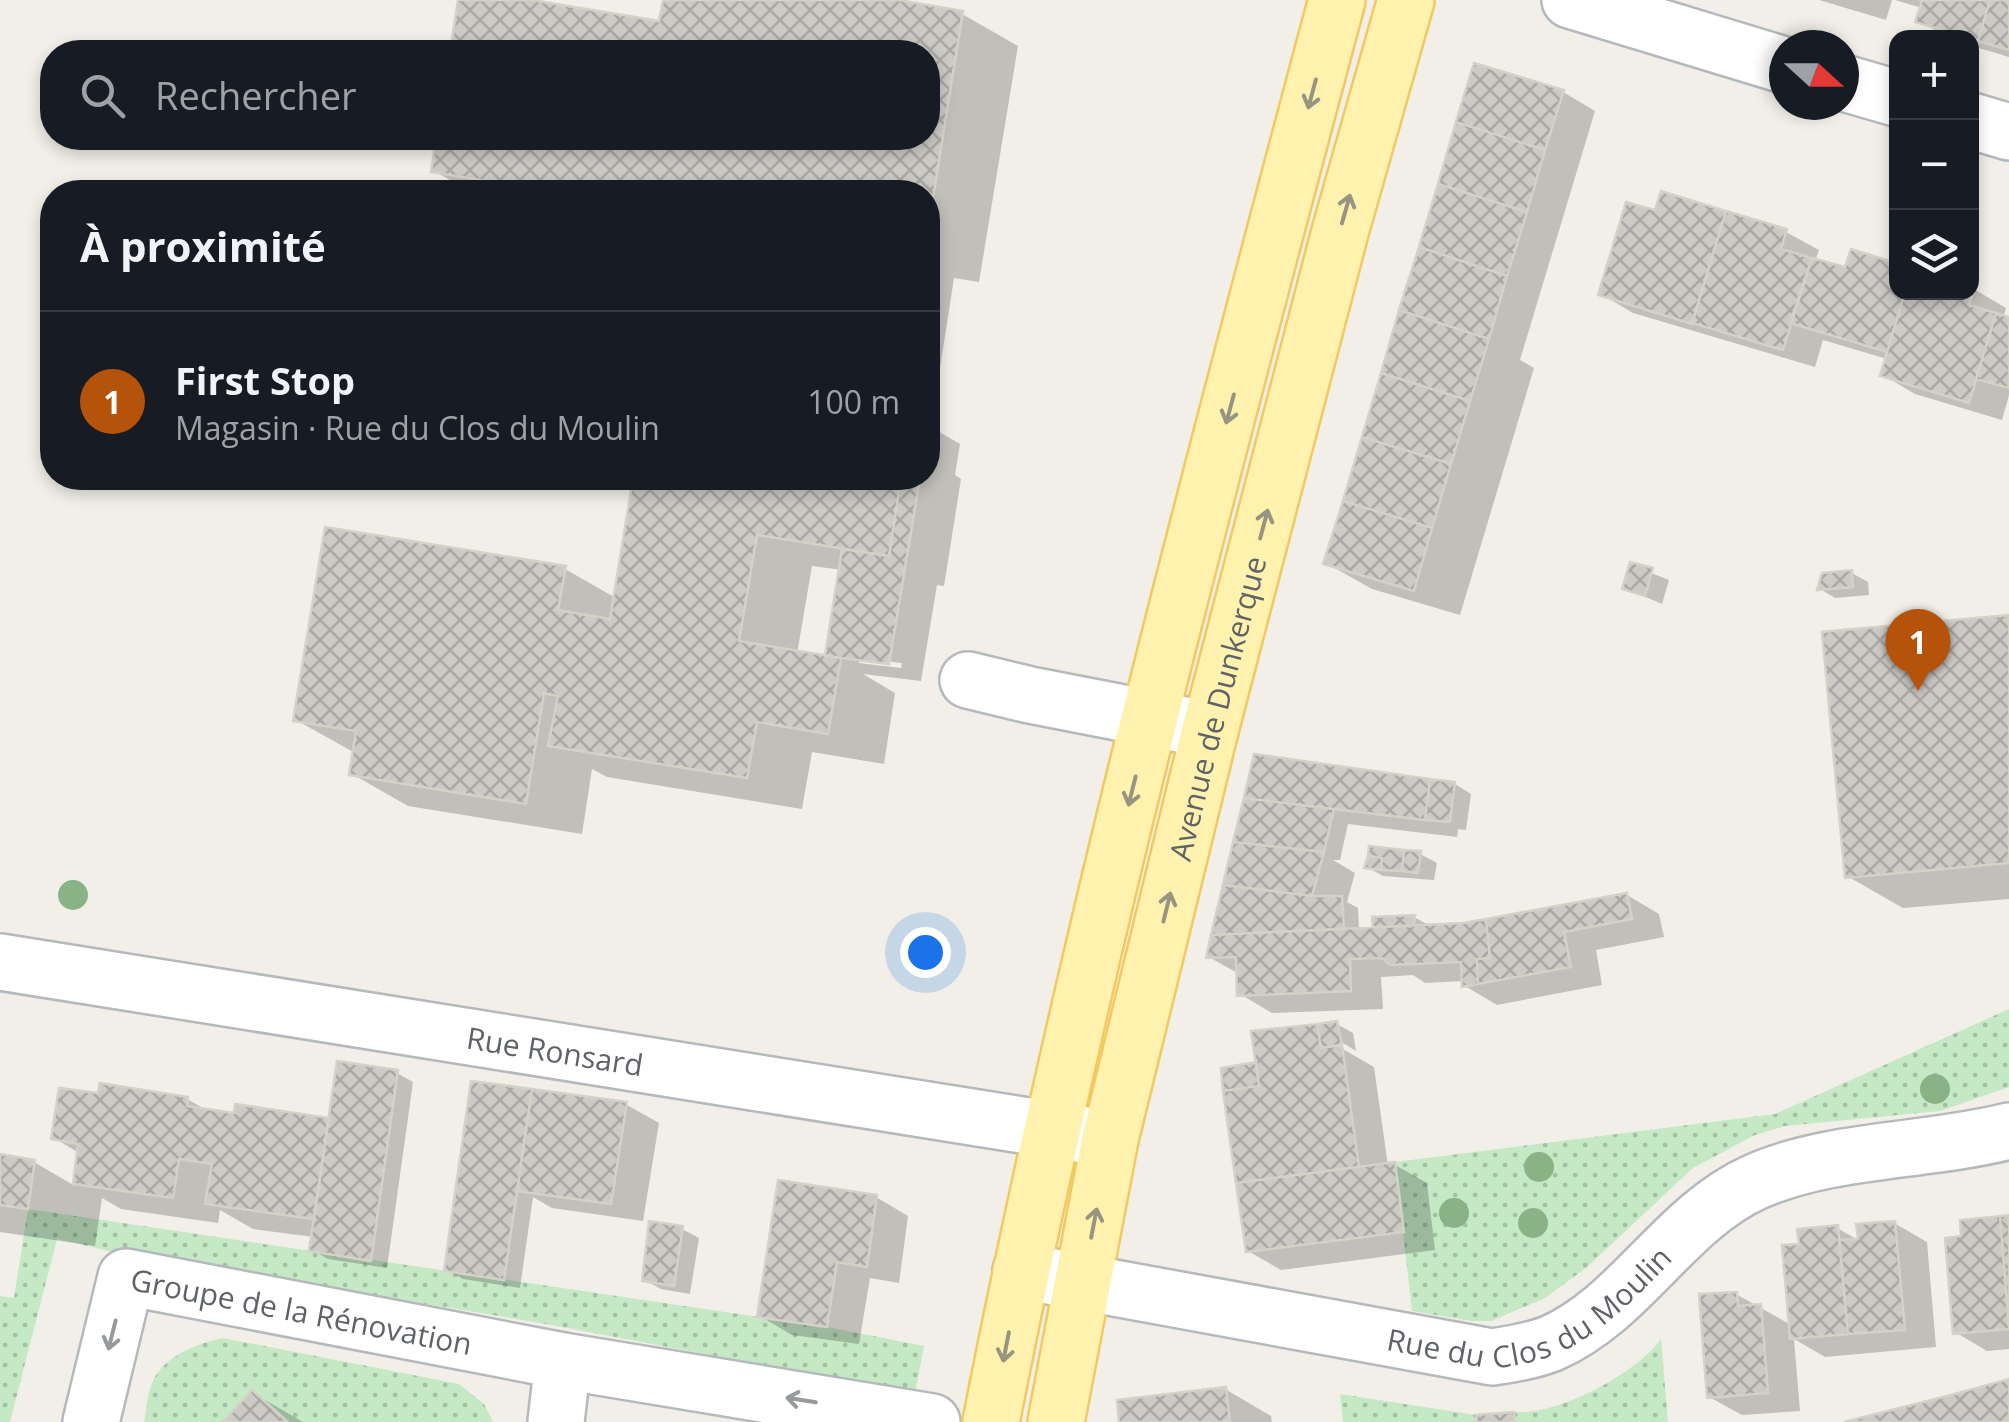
<!DOCTYPE html>
<html lang="fr">
<meta charset="utf-8">
<style>
:root{--surface:#171b24;--page:#242831;--text:#f1f3f6;--muted:#9ea1a6;--line:#363941;--accent:#b45309}
body{margin:0;font-family:"Open Sans",sans-serif;background:var(--page);color:var(--text)}
.controls{position:absolute;right:30px;top:30px;display:grid;overflow:hidden;border-radius:20px;box-shadow:0 5px 15px #0003}
.controls button{width:90px;height:90px;display:grid;place-items:center;padding:0;border:0;border-bottom:2px solid var(--line);background:var(--surface);color:var(--text);font:50px sans-serif}
.compass{position:absolute;left:1769px;top:30px;width:90px;height:90px;border-radius:50%;background:var(--surface);box-shadow:0 5px 15px #0003;rotate:111deg}
.you{position:absolute;left:925px;top:952px;width:35px;height:35px;margin:-25px;border:8px solid #fff;border-radius:50%;background:#1a73e8;box-shadow:0 0 0 15px #1a73e833}
.badge{display:grid;place-items:center;width:65px;height:65px;border-radius:50%;background:var(--accent);color:#fff;font-size:32px;font-weight:700}
.pin{position:absolute;translate:-50% -82px;filter:drop-shadow(0 2px 5px #0008)}
.pin::after{content:'';position:absolute;top:52px;width:35px;height:30px;background:inherit;clip-path:polygon(0 0,100% 0,50% 100%)}
.list{margin:0;padding:0;list-style:none}
h2{display:flex;justify-content:space-between;align-items:center;height:130px;margin:0;padding:0 40px;font-size:42px}
h2 small{font-size:32px;font-weight:400;color:var(--muted)}
.list li{display:grid;grid-template-columns:65px 1fr auto;gap:30px;align-items:center;box-sizing:border-box;height:180px;padding:0 40px;border-top:2px solid var(--line)}
.list b{display:block;font-size:38px;white-space:nowrap}
.list p{margin:0;font-size:32px;white-space:nowrap;color:var(--muted)}
.list em{font-size:32px;font-style:normal;color:var(--muted)}
.icon{flex:none;width:55px;height:55px;fill:none;stroke:currentColor;stroke-width:2;stroke-linecap:round;stroke-linejoin:round}
.map{position:relative;flex:none;width:2009px;height:1422px;overflow:hidden}
.search{position:absolute;background:var(--surface);box-shadow:0 5px 15px #0003;left:40px;top:40px;width:900px;height:110px;display:flex;align-items:center;gap:25px;box-sizing:border-box;padding:0 35px;border-radius:40px;color:var(--muted);font-size:38px}
.panel{position:absolute;background:var(--surface);box-shadow:0 5px 15px #0003;left:40px;top:180px;width:900px;height:310px;border-radius:40px}
.map>svg:first-child{display:block}
</style>
<div class="map">
<svg width="2009" height="1422" viewBox="0 0 2009 1422">
<defs>
<pattern id="grass-dots" width="8" height="8" patternUnits="userSpaceOnUse" patternTransform="scale(2.5)"><rect width="8" height="8" fill="#c5e8c5"/><path d="M2 2h.1M6 6h.1" fill="none" stroke="#a3c0a4" stroke-width="1.8" stroke-linecap="round"/></pattern>
<pattern id="building-cross-hatch" width="8" height="8" patternUnits="userSpaceOnUse" patternTransform="scale(2.5)"><rect width="8" height="8" fill="#cccac5"/><path d="M0 0l8 8M0 8l8-8" fill="none" stroke="#a9a8a4"/></pattern>
</defs>
<rect width="100%" height="100%" fill="#f1efe8"/>
<path fill="url(#grass-dots)" d="M2009,1009v78l-69,24 -155,15 -30,9 -62,33 -106,99 -42,31 -54,23h-20l-59,-10 -17,-149 380,-48z
M28,1209l799,118 97,19 -9,48 -369,-70 -437,-73 -52,-12 -47,183h-10v-126l14,2z
M223,1338l236,46 25,20 9,18h-205l-36,-32 -29,32h-79c3,-13 3,-29 9,-41 11,-25 45,-38 70,-43z
M1661,1339l7,83h-153l-1,-10c45,3 120,-37 147,-73z
M1340,1394l136,21 1,7h-134z"/>
<path fill="#0003" fill-rule="evenodd" d="M460,0h56l145,24 4,-24h220l77,14 56,32 -39,236 -25,-4 -23,149 29,17 -5,31 6,4 -17,107 -7,-1 -16,96 -58,-7 32,19 -11,71 -72,-12 -10,57 -195,-32 -15,-8 -10,65 -174,-28 -56,-32 3,-21 -59,-33 269,-151 51,29 19,-120h293v-286h-457l-37,-21 5,-33h489v-86h-476zM812,566l30,4 -15,88 -30,-4zM859,658l43,5 -1,5 -42,-5z
M1819,0h73l-6,20z
M1895,0h114v57l-37,-11v-8h-24l-30,-18 4,-12z
M1563,92l32,19 -75,249 14,8 -74,247 -88,-26 -46,-26z
M1662,194l124,38 33,18 -4,11 31,9 6,-18 44,13v27h76v-4l34,20 -3,10 6,2v75l-7,25 -87,-26 -32,-19 4,-16 -64,-19 -8,27 -182,-54 -32,-19 55,-81z
M1631,565l38,15 -7,24 -37,-16z
M1852,573l16,9 1,13 -34,3 -15,-9z
M2009,618v281l-106,9 -56,-32z
M1256,757l199,27 16,10 -5,36 -8,-1 -1,8 -109,-13 -8,36h-7l22,13 -8,29 11,6 1,23 23,-1 -6,-4 38,-9 18,10 31,-1 164,-31 32,19 5,23 -68,13 6,35 -105,20 -32,-19 -1,-5 -39,2 -12,-8 -32,2 2,32 -111,4 -32,-19 -1,-20 -30,-17z
M1420,854l17,9 -3,17 -51,-4 -16,-9z
M1337,1024l16,9 3,18 -13,-8 -2,5 33,19 14,99 7,-1 32,18 8,67 -154,20 -33,-19 11,-187z
M397,1073l16,9 -26,186 -59,-9 -16,-9 2,-13 -61,-8 -33,-19 -2,13 -97,-14 -19,-11 -7,48 -95,-14v-75l34,5 41,24 4,-33 -25,-15 133,-39 23,13 121,9z
M473,1083l154,22 32,18 -16,98 -91,-13 -19,-11 -13,91 -57,-9 -16,-9z
M876,1197l32,19 -9,67 -29,-5 -11,66 -67,-9 -32,-19z
M2009,1218v131l-22,2 -32,-19 7,-110z
M1894,1223l33,19 9,105 -111,10 -31,-18 6,72 -58,4 -33,-18 27,-103 55,31 11,-79 35,-18 23,13z
M682,1229l17,9 -9,56 -29,-5 -16,-9z
M1225,1389l46,27 1,6h-150z
M253,1393l50,29h-76z"/>
<path fill="url(#building-cross-hatch)" stroke="#d6d1c6" stroke-width="2.5" d="M458,0h74l127,21 4,-21h236l64,11 -35,218v-37h-449l2,-12 -50,-8 5,-34h492v-86h-478z
M1919,0h71l-12,41 -63,-19 7,-21z
M1990,0h19v50l-31,-9z
M1474,63l90,27 -19,60 -89,-28z
M1456,122l89,28 -18,62 -89,-28z
M1438,184l89,28 -20,64 -88,-29z
M1661,191l65,20 -34,113 -94,-29 28,-93 29,8z
M1726,211l61,18 -6,20 31,9 -29,92 -91,-27z
M1419,247l88,29 -18,63 -90,-29z
M1851,249l45,14v29h9l-18,60 -97,-29 22,-65 33,9z
M1972,286l3,1 -6,18 27,8 -27,90 -89,-27 25,-84h67z
M1399,310l90,29 -19,62 -89,-28z
M1996,313l13,4v71l-33,-9z
M1381,373l89,28 -19,63 -89,-27z
M1362,437l89,27 -19,64 -89,-27z
M633,478h268l-12,78 -132,-21 -18,106 102,17 -13,76 -71,-12 -10,56 -199,-32 10,-50 -14,-3 -18,111 -177,-29 7,-44 -63,-10 32,-194 241,39 -8,44 52,9z
M901,478h19l-31,186 -64,-8 17,-107 47,7z
M1343,501l89,27 -18,63 -91,-27z
M1630,562l23,6 -8,28 -23,-7z
M1852,570l1,17 -36,3 5,-17z
M2009,615v248l-164,15 -23,-246z
M1254,754l176,25 -5,41 -181,-22z
M1430,779l25,3 -5,40 -25,-2z
M1244,798l90,11 -10,43 -91,-10z
M1233,842l91,10 -12,44 -89,-11z
M1369,846l35,4 -2,21 -21,-1 1,-12 -14,-2z
M1404,850l17,1 -3,22 -16,-2z
M1368,856l14,2 -1,12 -17,-2z
M1223,885l89,11h30l2,33 -133,6z
M1627,893l5,26 -68,13 7,35 -93,17 -1,-25 13,-1 -4,-39z
M1415,915l-1,11 -41,1 -1,-10z
M1486,919l4,39 -13,1 1,25 -16,3 -1,-25 -71,3 -8,-7 -32,1 1,32 -114,5 -1,-39 -30,1 5,-23 252,-12z
M1337,1021l5,24 -21,3 -4,-24z
M1317,1024l4,24 21,-3 17,122 -123,16 -13,-92 36,-5 -8,-55z
M337,1061l61,9 -27,191 -62,-10z
M1256,1062l3,24 -36,5 -2,-23z
M471,1081l61,8 -28,191 -60,-9z
M100,1083l88,14 -1,9 47,7 1,-9 94,14 -15,101 -109,-15 7,-40 -33,-5 -6,39 -100,-14 5,-40 -27,-5 8,-51 39,5z
M532,1089l95,13 -16,102 -94,-13z
M0,1154l35,6 -7,49 -28,-4z
M1395,1162l9,70 -158,20 -10,-69z
M778,1180l99,15 -10,72 -30,-5 -10,65 -70,-10z
M2009,1215v101h-1l-8,-100z
M2000,1216l9,113 -56,5 -8,-96 16,-2 -1,-16z
M649,1221l34,5 -9,60 -32,-5z
M1895,1221l10,109 -57,4 -9,-94 19,-1 -2,-15z
M1838,1225l10,109 -58,5 -8,-94 17,-1 -2,-15z
M1737,1292l1,14 23,-2 7,89 -61,5 -8,-104z
M2009,1379v43h-165l107,-27z
M1226,1387l4,35h-111l-2,-22z
M252,1390l36,32h-65z
M1514,1412l1,10h-38l-1,-7z"/>
<g fill="none" stroke-linecap="round" stroke-linejoin="round">
<g stroke="#b5b8bc" stroke-width="60">
<g id="minor">
<path d="M1570,0l214,65"/>
<path d="M1844,83l52,15"/>
<path d="M1972,121l37,11"/>
<path d="M968,680l62,15 180,35"/>
<path id="s1" d="M0,962l1110,177"/>
<path id="s2" d="M1021,1271l471,86c20,-3 41,-6 60,-14 79,-35 123,-125 203,-161 76,-34 172,-30 254,-51"/>
<path id="s3" d="M91,1422l35,-145 437,84 369,61"/>
<path d="M556,1422l7,-61"/>
</g>
</g>
<g stroke="#f2c960" stroke-width="60">
<g id="major">
<path d="M991,1422c94,-479 220,-951 346,-1422"/>
<path id="s4" d="M1056,1422l54,-283 100,-409 130,-498 66,-232"/>
</g>
</g>
<use href="#minor" stroke="#fff" stroke-width="55"/>
<use href="#major" stroke="#fff2af" stroke-width="55"/>
</g>
<g fill="#89b387">
<circle cx="73" cy="895" r="15"/>
<circle cx="1935" cy="1089" r="15"/>
<circle cx="1539" cy="1167" r="15"/>
<circle cx="1454" cy="1213" r="15"/>
<circle cx="1533" cy="1223" r="15"/>
</g>
<defs><path id="oneway-shaft" d="M-6 0H5M1.5-3L5.5 0L1.5 3" fill="none" stroke-width="1.6" stroke-linecap="round" stroke-linejoin="round" transform="scale(2.5)"/></defs>
<g stroke="#979581">
<use href="#oneway-shaft" transform="translate(1312 94) rotate(105)"/>
<use href="#oneway-shaft" transform="translate(1346 209) rotate(-74)"/>
<use href="#oneway-shaft" transform="translate(1230 409) rotate(105)"/>
<use href="#oneway-shaft" transform="translate(1264 524) rotate(-75)"/>
<use href="#oneway-shaft" transform="translate(1132 791) rotate(104)"/>
<use href="#oneway-shaft" transform="translate(1167 907) rotate(-76)"/>
<use href="#oneway-shaft" transform="translate(1094 1223) rotate(-79)"/>
<use href="#oneway-shaft" transform="translate(1006 1347) rotate(101)"/>
</g>
<g stroke="#979a9d">
<use href="#oneway-shaft" transform="translate(112 1335) rotate(104)"/>
<use href="#oneway-shaft" transform="translate(801 1400) rotate(-171)"/>
</g>
<g text-anchor="middle" dominant-baseline="central" stroke-width="9" stroke-linejoin="round" paint-order="stroke">
<g font-size="30" fill="#5f6368" stroke="#fff">
<text stroke="none"><textPath href="#s4" startOffset="732">Avenue de Dunkerque</textPath></text>
<text stroke="none"><textPath href="#s1" startOffset="562">Rue Ronsard</textPath></text>
<text stroke="none"><textPath href="#s2" startOffset="530">Rue du Clos du Moulin</textPath></text>
<text stroke="none"><textPath href="#s3" startOffset="328">Groupe de la Rénovation</textPath></text>
</g>
</g>
</svg>
<div class="controls">
<button>+</button>
<button>−</button>
<button><svg class="icon" aria-label="layers" viewBox="0 0 24 24"><path d="M12 4l9 5-9 5-9-5zM3 14l9 5 9-5"/></svg></button>
</div>
<svg class="compass" viewBox="-18 -18 36 36"><path d="M0-13l5 13h-10z" fill="#e53935"/><path d="M0 13l5-13h-10z" fill="#9ea1a6"/></svg>
<div class="you"></div>
<div class="pin badge" style="left:1918px;top:691px">1</div>
<div class="search"><svg class="icon" aria-label="search" viewBox="0 0 24 24"><circle cx="10" cy="10" r="6"/><path d="M15 15l6 6"/></svg>Rechercher</div>
<section class="panel">
<h2>À proximité<small></small></h2>
<ul class="list">
<li><span class="badge">1</span><div><b>First Stop</b><p>Magasin · Rue du Clos du Moulin</p></div><em>100 m</em></li>
</ul>
</section>
</div>
